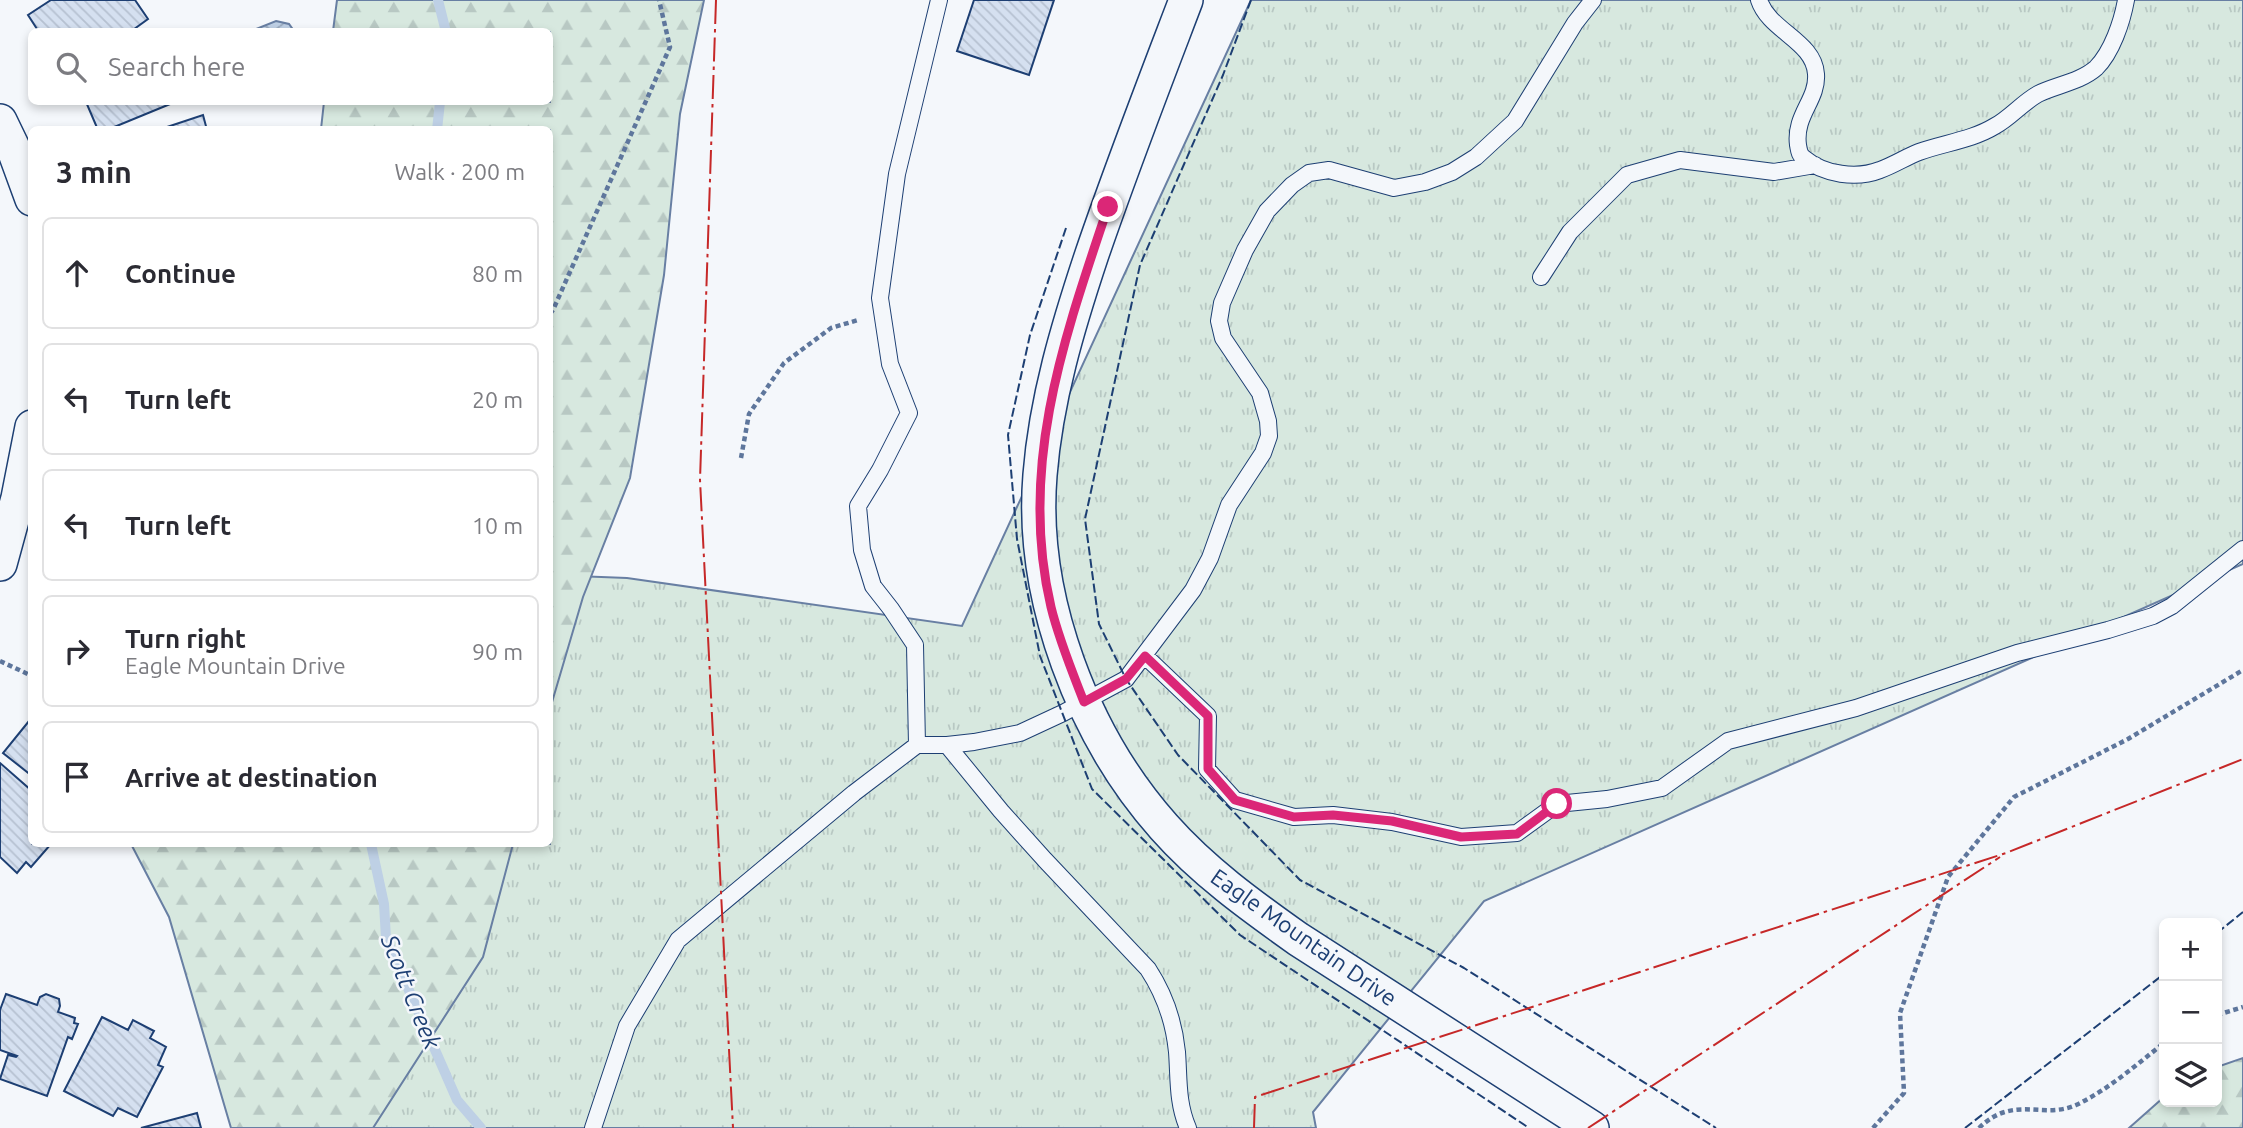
<!DOCTYPE html>
<meta charset="utf-8">
<style>
:root{--surface:#fff;--page:#f2f2f3;--text:#2b2b33;--muted:#7c7c81;--line:#e1e1e2}
body{margin:0;font-family:Ubuntu,sans-serif;background:var(--page);color:var(--text)}
.controls{position:absolute;right:21px;bottom:21px;display:grid;overflow:hidden;border-radius:10px;box-shadow:0 4px 10px #0003}
.controls button{width:63px;height:63px;display:grid;place-items:center;padding:0;border:0;border-bottom:2px solid var(--line);background:var(--surface);color:var(--text);font:35px sans-serif}
.stop{position:absolute;width:21px;height:21px;margin:-16px;border:5px solid #db2777;border-radius:50%;background:#fff}
.stop.end{background:#db2777;border-color:#fff;box-shadow:0 2px 7px #0008}
.list{margin:0;padding:0;list-style:none}
h2{display:flex;justify-content:space-between;align-items:center;height:91px;margin:0;padding:0 28px;font-size:30px}
h2 small{font-size:23px;font-weight:400;color:var(--muted)}
.list li{display:grid;grid-template-columns:46px 1fr auto;gap:21px;align-items:center;box-sizing:border-box;height:112px;margin:0 14px 14px;padding:0 14px;border:2px solid var(--line);border-radius:10px}
.list b{display:block;font-size:26px;white-space:nowrap}
.list p{margin:0;font-size:23px;white-space:nowrap;color:var(--muted)}
.list em{font-size:23px;font-style:normal;color:var(--muted)}
.icon{flex:none;width:38px;height:38px;fill:none;stroke:currentColor;stroke-width:2;stroke-linecap:round;stroke-linejoin:round}
.map{position:relative;flex:none;width:2243px;height:1128px;overflow:hidden}
.search{position:absolute;background:var(--surface);box-shadow:0 4px 10px #0003;left:28px;top:28px;width:525px;height:77px;display:flex;align-items:center;gap:18px;box-sizing:border-box;padding:0 24px;border-radius:10px;color:var(--muted);font-size:26px}
.panel{position:absolute;background:var(--surface);box-shadow:0 4px 10px #0003;left:28px;top:126px;width:525px;height:721px;border-radius:10px}
.map>svg:first-child{display:block}
</style>
<div class="map">
<svg width="2243" height="1128" viewBox="0 0 2243 1128">
<defs>
<pattern id="grass-tufts" width="24" height="20" patternUnits="userSpaceOnUse" patternTransform="scale(1.75)"><rect width="24" height="20" fill="#d7e8df"/><path d="M3 7l-1-3M5 7V3M7 7l1-3M15 17l-1-3M17 17v-4M19 17l1-3" fill="none" stroke="#b8c8c3"/></pattern>
<pattern id="forest-firs" width="22" height="20" patternUnits="userSpaceOnUse" patternTransform="scale(1.75)"><rect width="22" height="20" fill="#d7e8df"/><path d="M5 1l3.5 6h-7zM16 11l3.5 6h-7z" fill="#b8c8c3"/></pattern>
<pattern id="water-waves" width="16" height="10" patternUnits="userSpaceOnUse" patternTransform="scale(1.75)"><rect width="16" height="10" fill="#bed0e5"/><path d="M0 5q4-4 8 0t8 0" fill="none" stroke="#9aaabe"/></pattern>
<pattern id="building-back-hatch" width="6" height="6" patternUnits="userSpaceOnUse" patternTransform="scale(1.75)"><rect width="6" height="6" fill="#d5e0f0"/><path d="M-1 5l2 2M0 0l6 6M5-1l2 2" fill="none" stroke="#b6c1d1"/></pattern>
</defs>
<rect width="100%" height="100%" fill="#f4f7fb"/>
<path fill="url(#grass-tufts)" stroke="#687fa3" stroke-width="2" d="M1251,0h992v564l-759,337 -171,211 3,16h-1012l79,-284h167v-269l77,3 335,48z"/>
<path fill="url(#forest-firs)" stroke="#687fa3" stroke-width="2" d="M337,0h367l-24,114 -16,161 -34,203 -47,119 -33,112v-579l-229,-1 3,-27h226v-70l-217,-1z
M131,844h382l-30,113 -110,171h-142l-62,-211z
M2243,1058v70h-114l35,-31v5h53v-35z"/>
<path fill="url(#water-waves)" stroke="#687fa3" stroke-width="2" d="M276,21l13,3 5,7h-43z"/>
<g fill="none" stroke-linecap="round" stroke-linejoin="round">
<path stroke="#bed0e5" stroke-width="10" d="M438,0l8,32
M437,130l3,-28
M371,844l13,60 2,34 71,162 24,28"/>
</g>
<path fill="url(#building-back-hatch)" stroke="#1d3f73" stroke-width="2" d="M51,0h84l13,19 -18,13h-91l-11,-17z
M974,0h80l-25,75 -72,-24z
M86,102h89l-68,28h-9z
M203,115l4,15h-49z
M29,721l3,1v54l-29,-23z
M0,763l32,28v53h19l-20,23 -5,-5 -9,11 -17,-16z
M6,994l31,11 3,-8 6,-3 13,5 1,7 -2,6 17,6 -1,5 4,1 -6,15 -4,-2 -21,59 -47,-17 8,-24 8,2 1,-1 -17,-6v-40z
M102,1017l26,13 5,-10 21,11 -4,7 16,9 -8,18 5,2 -26,50 -19,-9 -5,8 -49,-25z
M197,1113l4,15h-60z"/>
<g fill="none" stroke-linecap="round" stroke-linejoin="round">
<g stroke="#1d3f73" stroke-width="18">
<path id="service" d="M1759,0c10,31 55,41 57,74 2,26 -22,41 -18,71 1,5 1,10 6,13 20,17 53,21 76,12 14,-5 26,-13 39,-18 25,-9 53,-12 76,-26 15,-8 27,-23 43,-32 18,-9 42,-12 58,-26 16,-16 26,-46 30,-68
M1541,277l29,-45 57,-57 53,-15 94,12 41,-7
M1145,656l63,60 -1,53 28,31 59,17 39,-2 59,7 69,15 56,-4 40,-29 50,-5 55,-11 66,-47 128,-33 161,-55 91,-23 45,-14 19,-10 71,-57
M917,745l-2,-100 -24,-36 -18,-23 -11,-36 -4,-44 22,-36 29,-57 -19,-49 -10,-66 17,-124 42,-174
M947,745l54,66 44,49 103,109c17,26 26,52 29,83 2,26 0,51 11,76
M593,1128l34,-102 51,-86 176,-147 63,-48h30l27,-3 46,-9 43,-20 63,-34 67,-89 17,-32 19,-53 34,-52 6,-17 -1,-15 -8,-28 -37,-55 -4,-17 3,-18 23,-53 22,-39 25,-26 17,-12 20,-3 65,18 31,-6 27,-10 24,-15 39,-36 60,-98 18,-23"/>
</g>
<g stroke="#1d3f73" stroke-width="36">
<path id="minor" d="M1186,0c-32,84 -65,169 -94,254 -24,72 -46,145 -52,221 -10,123 43,261 124,352 39,44 86,78 134,112l294,189
M0,121l14,29 18,49
M0,564l18,-66 14,-71"/>
</g>
<path stroke="#5e769c" stroke-width="4.5" stroke-dasharray="5 3.5" stroke-linecap="butt" d="M550,314l3,-4 117,-263 -11,-47
M741,458l8,-44 35,-51 47,-35 27,-8
M0,661l32,15
M2217,1015l26,-8
M1873,1128l31,-35 -4,-80 48,-136 66,-80 114,-58 115,-69
M1979,1128c35,-34 63,-8 97,-23 32,-15 60,-40 88,-62"/>
<use href="#service" stroke="#f4f7fb" stroke-width="16"/>
<use href="#minor" stroke="#f4f7fb" stroke-width="33"/>
<path stroke="#1d3f73" stroke-width="2" stroke-dasharray="9 3.5" stroke-linecap="butt" d="M1251,0l-28,75 -83,190 -55,254 14,105 27,55 52,76 122,125 164,88 252,160
M1066,228l-36,107 -22,100 9,104 23,117 52,133 148,146 289,193
M2217,933l26,-21
M1965,1128l199,-154"/>
<path stroke="#c62828" stroke-width="2" stroke-dasharray="24 5 3.5 5" stroke-linecap="butt" d="M716,0l-16,480 33,648
M1254,1128l1,-31 751,-244 237,-94
M1588,1128l412,-271"/>
</g>
<g fill="none" stroke-linecap="round" stroke-linejoin="round">
<path stroke="#db2777" stroke-width="9" d="M1108,207c-44,131 -90,260 -57,400 8,33 21,64 33,95l42,-23 19,-23 63,60v53l27,31 59,17 39,-2 59,6 69,16 56,-3 40,-30"/>
</g>
<g text-anchor="middle" dominant-baseline="central" stroke-width="5" stroke-linejoin="round" paint-order="stroke">
<g font-size="23" fill="#1d3f73" stroke="#f4f7fb">
<text transform="translate(1304 937) rotate(35)">Eagle Mountain Drive</text>
</g>
<g font-size="24" font-style="italic" fill="#1d3f73" stroke="#f4f7fb">
<text transform="translate(411 992) rotate(68)">Scott Creek</text>
</g>
</g>
</svg>
<div class="controls">
<button>+</button>
<button>−</button>
<button><svg class="icon" aria-label="layers" viewBox="0 0 24 24"><path d="M12 4l9 5-9 5-9-5zM3 14l9 5 9-5"/></svg></button>
</div>
<div class="stop" style="left:1557px;top:804px"></div>
<div class="stop end" style="left:1108px;top:207px"></div>
<div class="search"><svg class="icon" aria-label="search" viewBox="0 0 24 24"><circle cx="10" cy="10" r="6"/><path d="M15 15l6 6"/></svg>Search here</div>
<section class="panel">
<h2>3 min<small>Walk · 200 m</small></h2>
<ul class="list">
<li><svg class="icon" aria-label="ahead" viewBox="0 0 24 24"><path d="M12 20V5M6 11l6-6 6 6"/></svg><div><b>Continue</b></div><em>80 m</em></li>
<li><svg class="icon" aria-label="left" viewBox="0 0 24 24"><path d="M17 20v-9H6M10 6l-5 5 5 5"/></svg><div><b>Turn left</b></div><em>20 m</em></li>
<li><svg class="icon" aria-label="left" viewBox="0 0 24 24"><path d="M17 20v-9H6M10 6l-5 5 5 5"/></svg><div><b>Turn left</b></div><em>10 m</em></li>
<li><svg class="icon" aria-label="right" viewBox="0 0 24 24"><path d="M7 20v-9h11M14 6l5 5-5 5"/></svg><div><b>Turn right</b><p>Eagle Mountain Drive</p></div><em>90 m</em></li>
<li><svg class="icon" aria-label="arrive" viewBox="0 0 24 24"><path d="M6 21V4h12l-3 4 3 4H6"/></svg><div><b>Arrive at destination</b></div></li>
</ul>
</section>
</div>
